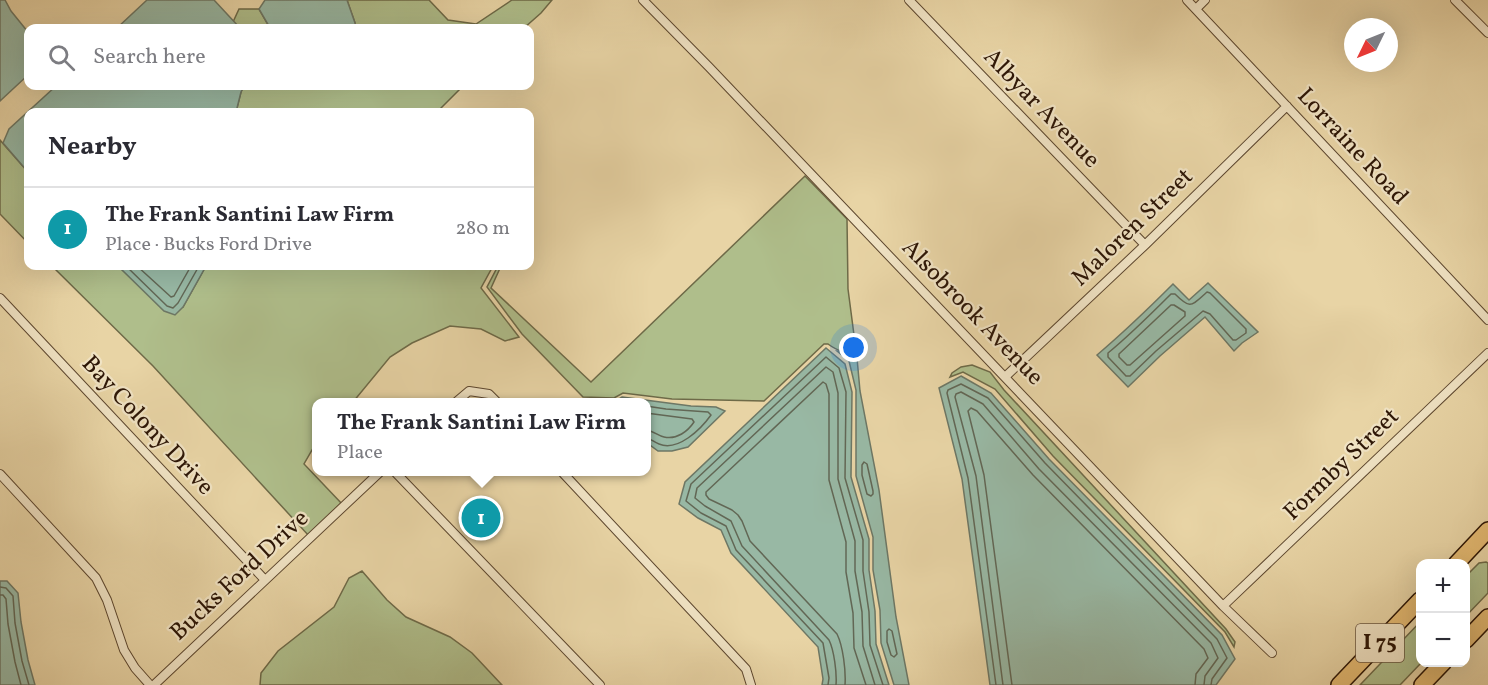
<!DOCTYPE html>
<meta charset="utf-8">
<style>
:root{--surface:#fff;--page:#f2f2f3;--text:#2b2b33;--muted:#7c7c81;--line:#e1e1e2;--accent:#8f2418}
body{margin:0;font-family:Vollkorn,serif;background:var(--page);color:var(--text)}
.controls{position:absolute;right:18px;bottom:18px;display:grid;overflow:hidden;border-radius:12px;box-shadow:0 6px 24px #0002}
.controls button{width:54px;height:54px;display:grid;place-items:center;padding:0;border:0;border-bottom:2px solid var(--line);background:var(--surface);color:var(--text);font:30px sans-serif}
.compass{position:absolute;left:1344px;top:18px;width:54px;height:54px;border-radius:50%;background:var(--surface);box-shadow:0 6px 24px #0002;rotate:227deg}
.you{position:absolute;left:854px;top:348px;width:21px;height:21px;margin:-15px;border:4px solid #fff;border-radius:50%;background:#1a73e8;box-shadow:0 0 0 9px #1a73e833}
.badge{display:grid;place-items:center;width:39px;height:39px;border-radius:50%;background:var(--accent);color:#fff;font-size:20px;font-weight:700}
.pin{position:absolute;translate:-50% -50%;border:3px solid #fff;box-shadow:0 2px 6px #0006}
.popup{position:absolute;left:312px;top:398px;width:339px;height:78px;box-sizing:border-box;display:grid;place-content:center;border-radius:12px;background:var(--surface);filter:drop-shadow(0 2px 4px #0005);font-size:20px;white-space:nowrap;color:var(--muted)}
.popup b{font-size:22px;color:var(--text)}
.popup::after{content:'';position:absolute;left:50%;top:100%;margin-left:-12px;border:12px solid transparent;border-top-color:var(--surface)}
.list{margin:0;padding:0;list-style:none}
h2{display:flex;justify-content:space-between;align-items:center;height:78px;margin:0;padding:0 24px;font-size:26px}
h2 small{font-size:20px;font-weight:400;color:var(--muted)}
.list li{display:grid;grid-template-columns:39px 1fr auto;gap:18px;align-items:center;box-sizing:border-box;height:84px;padding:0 24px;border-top:2px solid var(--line)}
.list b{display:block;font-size:22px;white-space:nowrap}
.list p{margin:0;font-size:20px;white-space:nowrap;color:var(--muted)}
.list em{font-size:20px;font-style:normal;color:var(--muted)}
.icon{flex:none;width:33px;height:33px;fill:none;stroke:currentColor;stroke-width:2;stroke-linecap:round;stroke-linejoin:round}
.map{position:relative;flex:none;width:1488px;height:685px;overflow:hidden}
.search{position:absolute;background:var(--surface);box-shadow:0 6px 24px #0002;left:24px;top:24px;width:510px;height:66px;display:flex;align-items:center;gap:15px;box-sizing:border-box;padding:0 21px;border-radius:12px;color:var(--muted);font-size:22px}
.panel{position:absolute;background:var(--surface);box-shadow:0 6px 24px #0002;left:24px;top:108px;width:510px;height:162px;border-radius:12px}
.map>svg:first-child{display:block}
</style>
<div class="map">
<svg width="1488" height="685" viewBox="0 0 1488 685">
<rect width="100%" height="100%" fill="#e8d4a5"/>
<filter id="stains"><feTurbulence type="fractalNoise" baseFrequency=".00333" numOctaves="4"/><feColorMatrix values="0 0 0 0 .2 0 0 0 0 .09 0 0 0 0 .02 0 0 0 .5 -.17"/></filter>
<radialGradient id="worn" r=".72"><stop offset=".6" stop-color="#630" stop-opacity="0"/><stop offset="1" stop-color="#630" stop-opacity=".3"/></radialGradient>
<path fill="#afbe8b" stroke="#6e6a48" stroke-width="1.5" d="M347,0h82l19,20 28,4 36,-24h40l-11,13 -17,15h-169v-5z
M239,9h20l11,19h-30l-7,-6z
M244,86h219l-26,26h-201l5,-20z
M0,140l28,32v71l-28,-29z
M805,176l42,43 1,70 9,69c-11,-5 -20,-7 -29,-14h-4l-60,57 -92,-2 -49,-6 -9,5 -31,-1 -61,-63 -35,-47 11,-21h3l-10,22 100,94z
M52,266h66l29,27 36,14 23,-41h287l-12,22 38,49 -14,4 -24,-12 -31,-3 -38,17 -22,14 -37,45h-37v41l-12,21 39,41 -34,31 -156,-170z
M972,365l18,7 14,18 222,239 9,13 -1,5 -9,-15 -172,-176 -58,-67 -32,-17 -13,5 2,-4 9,-6z
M1486,562l2,1v30l-22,23v-40l13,-13z
M362,571l25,29 19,17 44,20 22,16 30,32h-242l1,-12 17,-22 56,-44 15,-29z
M1420,622l1,41 -21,22h-40z"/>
<path fill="#98b8a4" stroke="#6d7765" stroke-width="1.5" d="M0,0h5l6,11 17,21v43l-28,26z
M147,0h67l26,28h-123z
M265,0h82l8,23v5h-85l-11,-19z
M56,86h188l-3,6 -5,20h-208v60l-25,-29 6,-14z
M118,266h88l-23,41 -8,8 -11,-4z
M1208,283l50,49 -16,11 -8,8 -29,-34 -45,39 -32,31 -31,-32c27,-23 51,-46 76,-71l16,16z
M826,348l19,16 7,28 -1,85 18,62v31l6,41 1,33 13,41h-67l1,-6 -5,-32 -87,-94 -10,-23 -23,-12 -19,-14 6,-22z
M837,351h5l15,7 3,33 19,99 17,127 13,68h-15l-13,-42 -1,-33 -7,-40v-33l-17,-61v-86l-7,-29z
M961,376l30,17 58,66 173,176 13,24 -19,26h-226l-28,-206 -23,-91z
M622,397l69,9 25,1 9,4 -37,36 -16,4h-14l-12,-9v-40h-32z
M0,581h7l11,12 3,29 7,38 7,25h-35z"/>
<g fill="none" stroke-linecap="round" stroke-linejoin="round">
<path stroke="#626755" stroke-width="1.5" d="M126,266l41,40 6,2 5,-5 21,-37
M137,266l34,31 3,-1 17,-30
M1207,292l3,1 36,36v4l-10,7h-3l-23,-26 -7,-3 -47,40 -26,25h-4l-18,-19v-4c22,-18 43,-39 63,-59h4c16,16 16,12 32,-2z
M1171,305h3l11,7v4l-55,49h-3l-8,-8v-3z
M646,406l20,3 42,3 3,3c-10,14 -33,37 -52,29 -6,-2 -7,-5 -13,-6
M646,413l46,6 2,3c-6,9 -17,18 -30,15 -6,-1 -10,-6 -18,-7
M864,462l3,2 6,27v3l-2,2 -4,-2 -5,-19v-10z
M0,587l6,1 7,8 2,27 7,38 7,24
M0,595h3l3,4 2,25 7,38 6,23
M889,629l3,2 5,23 -3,3 -3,-2 -4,-13v-11z
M828,685l1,-7 -6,-35 -87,-93 -10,-24 -25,-13 -15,-12 5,-17 135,-127 13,11 7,24 -1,86 18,62v31l6,41 1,33 13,40
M836,685c1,-12 -2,-35 -7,-45l-87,-94 -11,-25 -26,-15 -10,-8 2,-10 129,-121 7,5 5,21v86l17,62v30l7,41 1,34 12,39
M845,685c1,-14 -2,-39 -8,-51l-87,-93 -8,-20 -4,-6 -6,-5 -23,-11 -3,-4v-3l117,-110 3,2 3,10v86l17,62v30l7,41 1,35 12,37
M996,685l-28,-207 -21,-85 1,-3 13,-6 27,14 57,65 172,176 10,19 -15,21 -1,6
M1003,685l-27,-209 -21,-79 1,-3 5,-2 22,12 56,65 172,174 7,15 -13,18 -1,9
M1012,685l-28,-210 -16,-64 3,-3 6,3 56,64 171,174 4,9 -12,16 -1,11"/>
<g stroke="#5c462e" stroke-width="10">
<path id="street" d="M643,0l66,67 514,539 49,47
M909,0l236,245
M1187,0l301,320
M1455,0l33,33
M1196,9l9,-9
M0,298l265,282
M1005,377l140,-132 142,-139
M456,402l13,-11 20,3 8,8
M395,472l205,213
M562,472l184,197 5,16
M0,474l96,104 11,22 17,50 11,18 15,17
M1223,606l265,-253
M154,685l226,-213"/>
</g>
<g stroke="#2d1606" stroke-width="18">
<path id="highway" d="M1456,564l32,-34
M1466,640l22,-23
M1339,685l81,-85
M1422,685l22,-23"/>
</g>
<use href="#street" stroke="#f0e3c4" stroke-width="8"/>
<use href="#highway" stroke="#e4ba72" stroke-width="15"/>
</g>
<g text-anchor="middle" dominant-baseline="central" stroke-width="4.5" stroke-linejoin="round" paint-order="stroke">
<rect fill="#f0e3c4" stroke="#68543f" stroke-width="1.5" x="1356" y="624" width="48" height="38" rx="4.5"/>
<g font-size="22" font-weight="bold" fill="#2d1606">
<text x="1380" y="643">I 75</text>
</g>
<g font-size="24" fill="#2d1606" stroke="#f0e3c4">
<text transform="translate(1041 109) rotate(46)">Albyar Avenue</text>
<text transform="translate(1352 147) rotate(47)">Lorraine Road</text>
<text transform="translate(1133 228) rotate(-44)">Maloren Street</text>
<text transform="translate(972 313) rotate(46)">Alsobrook Avenue</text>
<text transform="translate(147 426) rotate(47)">Bay Colony Drive</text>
<text transform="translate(1342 465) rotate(-44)">Formby Street</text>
<text transform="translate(240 576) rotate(-43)">Bucks Ford Drive</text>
</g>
</g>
<rect width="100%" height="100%" filter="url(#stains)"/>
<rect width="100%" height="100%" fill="url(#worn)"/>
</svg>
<div class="controls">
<button>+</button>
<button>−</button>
</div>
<svg class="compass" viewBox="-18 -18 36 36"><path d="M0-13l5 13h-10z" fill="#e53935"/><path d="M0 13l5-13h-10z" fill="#7c7c81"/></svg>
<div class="you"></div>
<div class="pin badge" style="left:481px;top:518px;background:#0f9aa8">1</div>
<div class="popup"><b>The Frank Santini Law Firm</b>Place</div>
<div class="search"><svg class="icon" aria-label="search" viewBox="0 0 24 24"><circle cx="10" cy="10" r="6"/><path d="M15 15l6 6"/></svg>Search here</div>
<section class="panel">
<h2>Nearby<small></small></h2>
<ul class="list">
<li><span class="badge" style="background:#0f9aa8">1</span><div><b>The Frank Santini Law Firm</b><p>Place · Bucks Ford Drive</p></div><em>280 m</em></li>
</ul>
</section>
</div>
